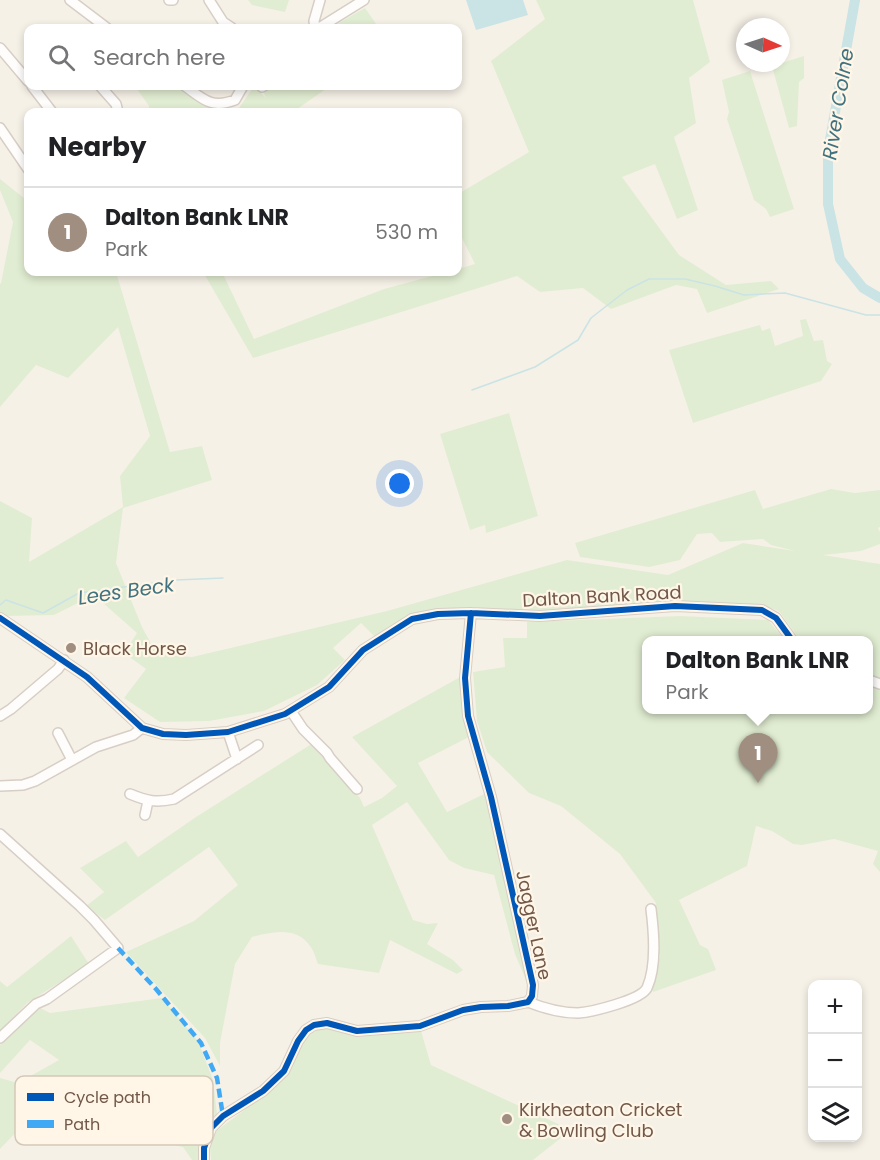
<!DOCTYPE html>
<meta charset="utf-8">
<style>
:root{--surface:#fff;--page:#f2f2f2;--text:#202124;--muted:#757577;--line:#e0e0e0;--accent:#a08e80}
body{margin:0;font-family:Poppins,sans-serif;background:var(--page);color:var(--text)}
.controls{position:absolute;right:18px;bottom:18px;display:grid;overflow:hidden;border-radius:12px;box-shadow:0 3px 9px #0003}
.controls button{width:54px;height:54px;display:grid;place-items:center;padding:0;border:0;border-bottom:2px solid var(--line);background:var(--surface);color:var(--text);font:30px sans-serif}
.compass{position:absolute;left:736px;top:18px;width:54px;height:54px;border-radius:50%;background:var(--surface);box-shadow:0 3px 9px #0003;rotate:93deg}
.you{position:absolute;left:400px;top:484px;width:21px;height:21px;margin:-15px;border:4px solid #fff;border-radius:50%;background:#1a73e8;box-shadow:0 0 0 9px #1a73e833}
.badge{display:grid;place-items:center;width:39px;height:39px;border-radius:50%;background:var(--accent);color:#fff;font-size:20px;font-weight:700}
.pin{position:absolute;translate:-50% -50px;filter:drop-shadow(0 2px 3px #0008)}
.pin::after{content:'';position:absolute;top:32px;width:21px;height:18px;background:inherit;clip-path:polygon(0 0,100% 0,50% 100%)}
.popup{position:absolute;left:642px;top:636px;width:231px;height:78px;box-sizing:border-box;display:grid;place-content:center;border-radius:12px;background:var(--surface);filter:drop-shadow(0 2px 4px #0005);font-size:20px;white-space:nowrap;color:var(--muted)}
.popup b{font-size:22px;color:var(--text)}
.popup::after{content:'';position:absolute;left:50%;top:100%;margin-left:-12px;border:12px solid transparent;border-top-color:var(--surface)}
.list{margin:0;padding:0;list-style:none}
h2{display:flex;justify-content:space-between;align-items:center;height:78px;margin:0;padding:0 24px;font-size:26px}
h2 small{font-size:20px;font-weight:400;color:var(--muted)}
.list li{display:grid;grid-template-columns:39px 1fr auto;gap:18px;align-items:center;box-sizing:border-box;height:90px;padding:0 24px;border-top:2px solid var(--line)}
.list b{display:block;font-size:22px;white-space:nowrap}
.list p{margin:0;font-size:20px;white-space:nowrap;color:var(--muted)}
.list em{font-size:20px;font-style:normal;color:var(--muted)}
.icon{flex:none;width:33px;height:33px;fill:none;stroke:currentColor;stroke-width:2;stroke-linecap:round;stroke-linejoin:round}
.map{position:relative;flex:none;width:880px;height:1160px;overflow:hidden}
.search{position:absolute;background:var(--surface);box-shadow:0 3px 9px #0003;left:24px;top:24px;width:438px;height:66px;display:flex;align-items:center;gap:15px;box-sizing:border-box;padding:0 21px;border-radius:12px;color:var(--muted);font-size:22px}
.panel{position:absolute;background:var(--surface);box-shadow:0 3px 9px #0003;left:24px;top:108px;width:438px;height:168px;border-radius:12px}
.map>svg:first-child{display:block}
</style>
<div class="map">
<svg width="880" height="1160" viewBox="0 0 880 1160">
<rect width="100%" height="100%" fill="#f6f1e7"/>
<path fill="#e1edd2" d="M248,0h41l-4,12 -33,-7z
M536,0h157l17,62 -21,16 7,45 -22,14 24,73 -21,9 -22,-55 -33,13 57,78 47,30 45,-4 8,8 -72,24 -10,-24 -21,-4 -65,24 -28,-21 -43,4 -23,-16 -264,82 -50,-86h19l32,67 130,-50 63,-17h11v-3l17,-5 -17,-34v-36l71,-42 -38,-91 54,-42z
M365,8l14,20h-49z
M804,56v22l-5,4 -2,44 -8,2 -17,-62z
M750,71l44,138 -24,8 -4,-8 -12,-9 -27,-81 2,-7 -7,-32z
M135,86h42l26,18 27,5 -1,3 8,-1 17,-25 12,12 -4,-9 10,-3h58l-37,26h-144v-6z
M0,179l24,19 4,1v73h88l54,180 32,-6 10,34 -89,28 -7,55 26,64 15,27 35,3 195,-46 180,-51 101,15 75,-32 52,8 -24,-6 -8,-6 -43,3 -8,-9 -15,1 -17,26 -31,7 -69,-10 -5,-14 180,-53 8,19 68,-20 24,4 25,-3v37l-2,1 2,4v12l-19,7 -38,4 57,9v114l-11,-4v-34h-69l-21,-29 -18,-6 -91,-4 -126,9 -83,-2 -50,6 -36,23 -14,-14 -28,25 12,12 -28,25 -53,26 -55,10 -49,1 -36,-24 22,-29 -22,-16 13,-20 -43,-38 -40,20 -48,1 -6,-4v-111l32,17 -3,44 94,-55 -3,-31 30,-40 -32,-109 -50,51 -32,-13 -36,42v-123l1,-1 12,-61 -13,-32z
M806,319l8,22 9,-1 4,21 5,3 -11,17 -128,42 -24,-73 91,-25 2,6 8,-3 5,18 28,-10 -3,-16z
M509,413l29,103 -52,17 -1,-8 -15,5 -30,-96z
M680,616l88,4 17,20h-138v70h222v-24l11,3v183l-7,-8 5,-13 -44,-12 -32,6 -9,-1 -21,-13 -16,-5 -9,40 -68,34 21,45 8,4 8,21 -63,22v-18l7,-17 -7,-45 3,-9 -36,-49 -59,-48 -32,-13 -42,-41 -10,-31 -4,-49 32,-5 -2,-29h24v-16z
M462,676l2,41 5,20 -51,26 29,49 39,-19 42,192 -13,-31 -21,-79 -30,-7 -15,-8 -42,-58 -35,23 41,95 14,4 11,-1 -11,21 26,16 10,10 -6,4 -67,-34 -11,33 -61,-9c-2,-5 -4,-13 -8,-18 -14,-20 -38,-14 -58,-9l-17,27 -15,79v23l-15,-28 -79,-86 68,-31 44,-36 -29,-38 -104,73 -19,-14 18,-14 -24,-24 46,-27 12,16 58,-40 117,-74 47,55 4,9 18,-9 15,-12 -45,-49z
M71,936l18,28 -62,39 -27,28v-50l7,6z
M162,998l36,43 15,39 4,34 -11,12 -6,24v10h-8l-9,-13 -95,-23 -24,2 -32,13 -11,-12 -21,22v-71l18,5 41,-23 -29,-20 -30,33v-28l40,-37 10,5z
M331,1028l28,9 62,-6 10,34 140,65 -38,30h-322l-1,-13 5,-15 48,-36 26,-24 14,-32 13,-10z"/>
<path fill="#cae3e5" d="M466,0h57l5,15 -52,15z"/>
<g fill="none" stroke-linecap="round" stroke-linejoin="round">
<path stroke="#cae3e5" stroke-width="1.5" d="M472,390l63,-23 43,-27 13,-22 36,-28 22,-11h36l30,7 29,9 41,-2 81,22h14
M0,605l6,-5 37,13 36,-20 97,-13 47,-2"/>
<path stroke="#cae3e5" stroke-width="10" d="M855,0l-27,151v53l12,55 23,29 17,10"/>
<g stroke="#d7cec6" stroke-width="12">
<path id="minor" d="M70,0l37,28
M169,0h4
M209,0l14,22 9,6
M315,28l-1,-7 6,-21
M319,28l45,-28
M0,48l28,33
M32,86l20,26
M100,86l16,18 2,8
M185,86c18,13 26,23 50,14l8,-14
M261,86l1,1 2,-1
M0,128l28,41
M0,618l87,59 55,51 21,6 23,1 42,-3 57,-18 44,-27 34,-37 49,-31 26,-5 33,-1 69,3 135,-10 87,4 14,8 16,22
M869,680l11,4
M291,711l12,18 24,24 3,5 27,31
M0,716l11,-7 47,-40 6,-9
M228,732l9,27
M58,733l14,27
M0,786l23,-1 12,-4 61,-34 37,-12 9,-7
M130,794c17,7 26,9 44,5l84,-54
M145,815l3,-14
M0,834l80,72 14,14 24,28 -71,51 -11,5 -36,34
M528,1002c15,6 33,11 50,11 14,-1 63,-13 69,-25 10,-22 7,-55 4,-79
M204,1160v-12l7,-20 12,-12 40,-25 21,-20 14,-30 8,-11 8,-5 13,-2 30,8 63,-5 43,-16 18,-3 27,-1 20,-4 4,-6 1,-11 -42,-188 -23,-81 -3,-38 6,-65"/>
</g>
<use href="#minor" stroke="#fefdfb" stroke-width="9"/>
<path stroke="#3fa9f5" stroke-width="4.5" stroke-dasharray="9 4.5" stroke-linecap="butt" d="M118,948l38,41 45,54 16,35 6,38"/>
<g stroke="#fff6e7" stroke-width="10">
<path id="cycleway" d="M0,618l87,59 55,51 21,6 23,1 42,-3 57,-18 44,-27 34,-37 49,-31 26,-5 33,-1 69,3 135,-10 87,4 14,8 16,22
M204,1160v-12l7,-20 12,-12 40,-25 21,-20 14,-30 8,-11 8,-5 13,-2 30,8 63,-5 43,-16 18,-3 27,-1 20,-4 4,-6 1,-11 -42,-188 -23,-81 -3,-38 6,-65"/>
</g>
<use href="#cycleway" stroke="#0057b8" stroke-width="6"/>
</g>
<g fill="#a08e80" stroke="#fff6e7" stroke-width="2">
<circle cx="71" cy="648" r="6"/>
<circle cx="507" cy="1119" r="6"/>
</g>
<g text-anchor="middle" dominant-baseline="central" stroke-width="4.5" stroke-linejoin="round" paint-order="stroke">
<g font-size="18" fill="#725849" stroke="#fff6e7">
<text transform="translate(602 596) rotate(-3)">Dalton Bank Road</text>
<text transform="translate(534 925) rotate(78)">Jagger Lane</text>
</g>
<g font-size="18" fill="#725849" stroke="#fff6e7" text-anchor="start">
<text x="83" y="648">Black Horse</text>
<text x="519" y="1109">Kirkheaton Cricket<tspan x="519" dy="21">&amp; Bowling Club</tspan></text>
</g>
<g font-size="20" font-style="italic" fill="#40737f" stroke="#fff6e7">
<text transform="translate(838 104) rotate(-81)">River Colne</text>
<text transform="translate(126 591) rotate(-8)">Lees Beck</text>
</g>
</g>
<rect x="15" y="1076" width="198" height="69" rx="9" fill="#fff6e7" stroke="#d5c7b8" stroke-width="1.5"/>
<rect x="27" y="1093" width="27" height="8" fill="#0057b8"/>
<rect x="27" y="1120" width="27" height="8" fill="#3fa9f5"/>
<g font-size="16" fill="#725849">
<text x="64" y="1103">Cycle path</text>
<text x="64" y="1130">Path</text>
</g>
</svg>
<div class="controls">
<button>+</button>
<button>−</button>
<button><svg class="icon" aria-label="layers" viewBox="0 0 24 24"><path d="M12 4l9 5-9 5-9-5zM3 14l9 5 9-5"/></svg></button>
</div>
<svg class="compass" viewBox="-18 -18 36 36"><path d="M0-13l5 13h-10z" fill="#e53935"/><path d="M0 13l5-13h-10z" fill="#757577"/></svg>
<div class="you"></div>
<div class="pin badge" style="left:758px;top:783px">1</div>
<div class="popup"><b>Dalton Bank LNR</b>Park</div>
<div class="search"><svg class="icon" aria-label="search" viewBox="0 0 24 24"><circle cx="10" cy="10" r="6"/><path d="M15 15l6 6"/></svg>Search here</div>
<section class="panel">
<h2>Nearby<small></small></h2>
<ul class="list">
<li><span class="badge">1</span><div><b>Dalton Bank LNR</b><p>Park</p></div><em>530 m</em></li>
</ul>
</section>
</div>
